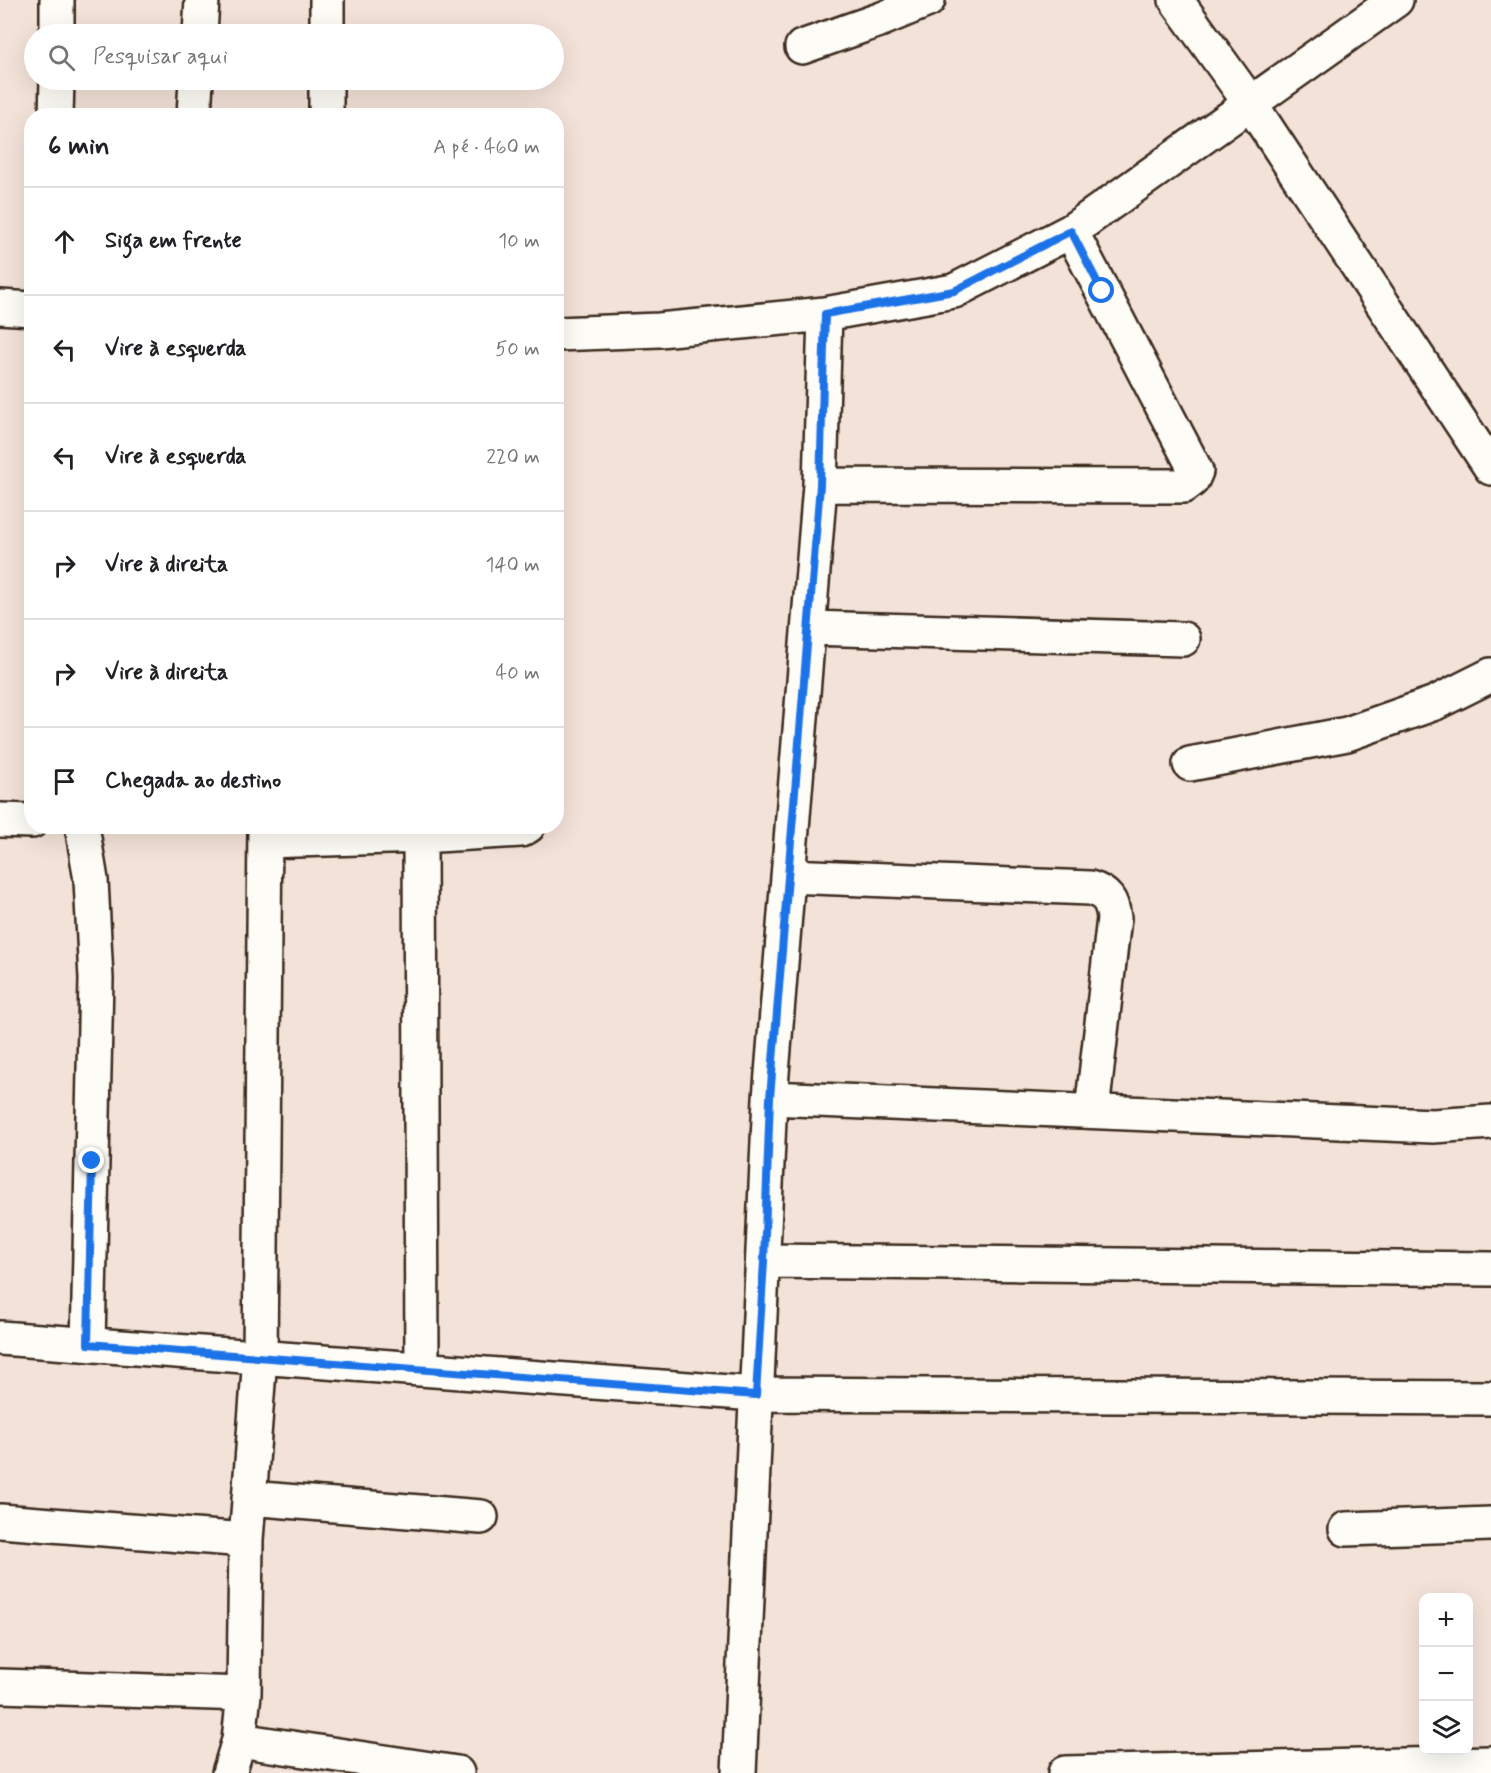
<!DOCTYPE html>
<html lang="pt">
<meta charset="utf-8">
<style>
:root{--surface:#fff;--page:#f6f6f6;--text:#202124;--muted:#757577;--line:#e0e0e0}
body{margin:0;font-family:Mynerve,sans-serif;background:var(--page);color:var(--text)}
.controls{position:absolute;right:18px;bottom:18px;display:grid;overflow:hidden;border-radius:12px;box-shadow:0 6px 24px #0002}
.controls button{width:54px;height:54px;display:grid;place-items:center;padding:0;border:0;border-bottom:2px solid var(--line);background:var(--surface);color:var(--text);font:30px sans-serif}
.stop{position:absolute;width:18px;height:18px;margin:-14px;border:4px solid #1a73e8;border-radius:50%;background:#fff}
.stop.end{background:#1a73e8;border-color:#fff;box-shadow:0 2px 6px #0008}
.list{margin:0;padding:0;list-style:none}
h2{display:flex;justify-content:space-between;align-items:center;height:78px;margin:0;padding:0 24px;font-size:26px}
h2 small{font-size:20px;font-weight:400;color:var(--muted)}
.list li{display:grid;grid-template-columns:39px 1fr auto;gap:18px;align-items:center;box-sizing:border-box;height:108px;padding:0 24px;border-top:2px solid var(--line)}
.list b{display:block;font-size:22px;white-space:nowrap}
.list em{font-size:20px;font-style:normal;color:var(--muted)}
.icon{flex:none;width:33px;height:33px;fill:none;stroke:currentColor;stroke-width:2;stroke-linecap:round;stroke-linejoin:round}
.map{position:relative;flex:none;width:1491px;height:1773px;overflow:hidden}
.search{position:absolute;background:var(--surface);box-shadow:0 6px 24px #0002;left:24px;top:24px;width:540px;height:66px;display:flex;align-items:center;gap:15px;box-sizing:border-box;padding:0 21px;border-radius:33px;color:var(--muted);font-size:22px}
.panel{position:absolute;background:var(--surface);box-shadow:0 6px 24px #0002;left:24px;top:108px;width:540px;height:726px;border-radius:24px}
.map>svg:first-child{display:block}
</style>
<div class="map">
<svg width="1491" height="1773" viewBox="0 0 1491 1773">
<rect width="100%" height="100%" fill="#f3e2d8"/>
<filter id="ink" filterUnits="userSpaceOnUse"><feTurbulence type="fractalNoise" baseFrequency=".0167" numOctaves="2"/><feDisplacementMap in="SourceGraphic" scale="12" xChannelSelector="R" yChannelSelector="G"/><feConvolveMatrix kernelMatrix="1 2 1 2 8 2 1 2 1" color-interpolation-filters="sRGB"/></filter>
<g filter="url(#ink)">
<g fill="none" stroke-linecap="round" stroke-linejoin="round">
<g stroke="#3b2a1e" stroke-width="38">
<path id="minor" d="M1176,0l74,103 241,365
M57,34v-34
M200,34l2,-34
M327,34v-34
M802,47l80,-28 46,-19
M56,116l1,-36
M194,116l2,-36
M326,116v-36
M0,307l32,2
M556,334l103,-4 166,-16 129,-23 117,-60 325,-231
M820,485l364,1 8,-6 4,-9 -125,-240
M809,628l374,11
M1190,764l157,-30 88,-31 56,-28
M0,820l32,1
M82,826l9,54 5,99 -8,365
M420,836l2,533
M265,841l155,-5 101,-6 7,-4
M788,876l302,12c17,5 22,13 24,30l-22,193
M770,1098l663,28 58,-4
M764,1261l727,8
M0,1338l756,56 735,4
M249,1498l232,19
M0,1521l246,19
M1346,1529l145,-5
M0,1686l244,8
M239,1740l218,33
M229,1773l10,-33 5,-46 2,-154 14,-183 5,-531
M739,1773l31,-675 50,-613 5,-171
M1065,1773l426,-10"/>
</g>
<use href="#minor" stroke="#fdfcf7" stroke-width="33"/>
</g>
</g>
<g fill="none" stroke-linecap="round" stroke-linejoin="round" filter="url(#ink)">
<path stroke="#1a73e8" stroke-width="8" d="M92,1161l-4,183 668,51 8,-134 6,-163 50,-613 5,-171 129,-23 117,-60 31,60"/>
</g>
</svg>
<div class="controls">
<button>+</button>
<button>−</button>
<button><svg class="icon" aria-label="layers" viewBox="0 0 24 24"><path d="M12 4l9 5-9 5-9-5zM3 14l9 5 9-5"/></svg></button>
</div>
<div class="stop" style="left:1102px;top:291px"></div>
<div class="stop end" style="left:92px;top:1161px"></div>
<div class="search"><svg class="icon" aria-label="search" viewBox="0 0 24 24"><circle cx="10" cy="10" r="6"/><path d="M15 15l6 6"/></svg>Pesquisar aqui</div>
<section class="panel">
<h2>6 min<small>A pé · 460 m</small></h2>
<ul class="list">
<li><svg class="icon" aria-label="ahead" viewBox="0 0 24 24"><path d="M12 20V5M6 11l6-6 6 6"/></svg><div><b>Siga em frente</b></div><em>10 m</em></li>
<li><svg class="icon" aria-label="left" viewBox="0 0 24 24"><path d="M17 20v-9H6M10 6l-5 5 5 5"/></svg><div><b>Vire à esquerda</b></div><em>50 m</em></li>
<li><svg class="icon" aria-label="left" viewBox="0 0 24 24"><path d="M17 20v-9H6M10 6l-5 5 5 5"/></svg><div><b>Vire à esquerda</b></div><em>220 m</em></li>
<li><svg class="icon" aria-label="right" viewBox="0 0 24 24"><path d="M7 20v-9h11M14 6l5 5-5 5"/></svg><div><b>Vire à direita</b></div><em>140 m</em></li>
<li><svg class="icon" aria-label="right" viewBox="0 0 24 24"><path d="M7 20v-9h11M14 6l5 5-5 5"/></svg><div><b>Vire à direita</b></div><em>40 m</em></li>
<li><svg class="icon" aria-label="arrive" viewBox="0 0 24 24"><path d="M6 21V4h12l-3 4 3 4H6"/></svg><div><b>Chegada ao destino</b></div></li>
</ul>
</section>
</div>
